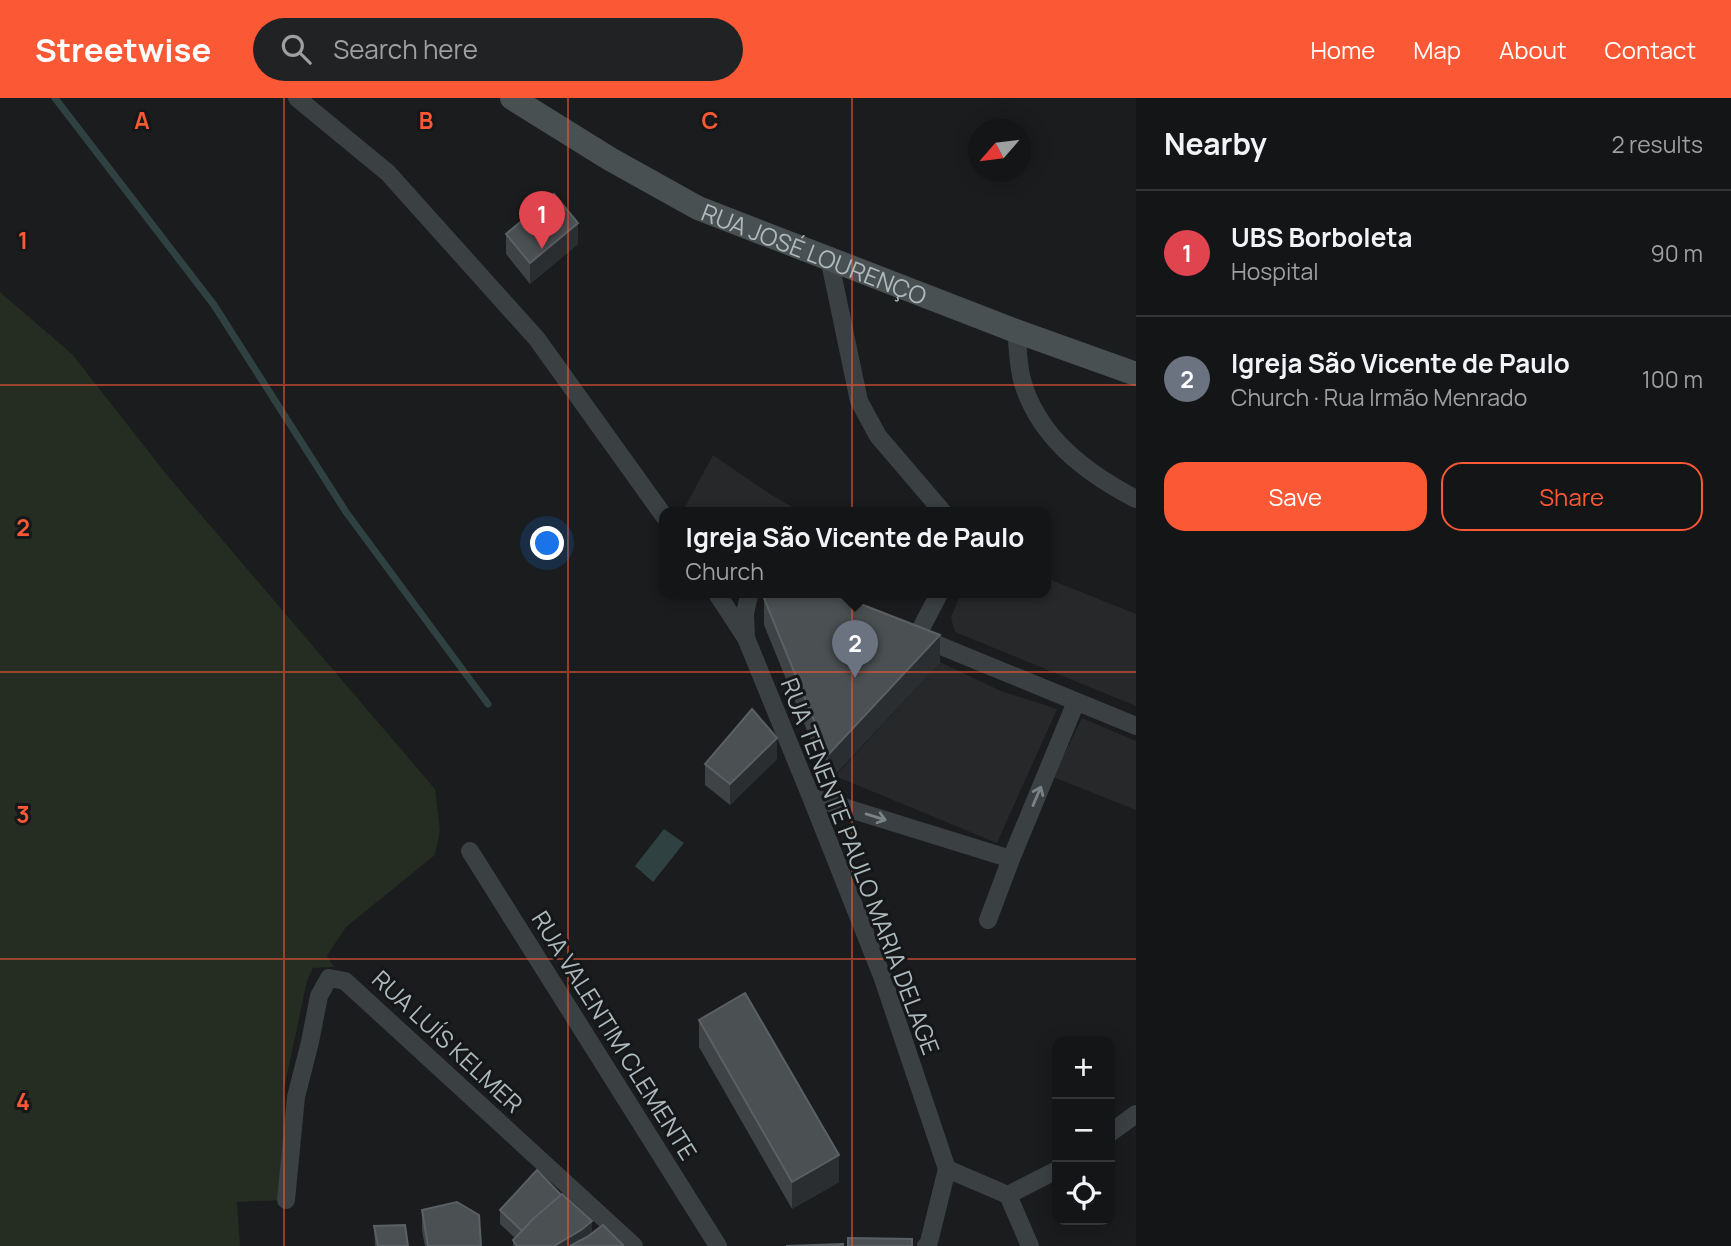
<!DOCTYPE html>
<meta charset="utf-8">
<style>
:root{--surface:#141516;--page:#212223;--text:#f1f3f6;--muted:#9d9fa1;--line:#333435;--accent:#fb5835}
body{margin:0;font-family:Manrope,sans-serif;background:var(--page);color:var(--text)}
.controls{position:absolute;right:21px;bottom:21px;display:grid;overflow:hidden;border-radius:14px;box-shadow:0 4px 18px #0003}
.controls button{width:63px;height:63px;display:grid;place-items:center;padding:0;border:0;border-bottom:2px solid var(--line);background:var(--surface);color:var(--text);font:35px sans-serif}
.compass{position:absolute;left:968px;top:21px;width:63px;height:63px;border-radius:50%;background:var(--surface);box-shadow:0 4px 18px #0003;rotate:242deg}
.you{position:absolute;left:548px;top:446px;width:24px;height:24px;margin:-18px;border:5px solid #fff;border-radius:50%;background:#1a73e8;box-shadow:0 0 0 10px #1a73e833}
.badge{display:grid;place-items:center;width:46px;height:46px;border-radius:50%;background:var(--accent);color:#fff;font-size:23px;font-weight:700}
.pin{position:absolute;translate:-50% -58px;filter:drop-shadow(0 2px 4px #0008)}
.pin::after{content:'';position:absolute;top:37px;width:24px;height:21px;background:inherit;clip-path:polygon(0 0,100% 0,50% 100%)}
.popup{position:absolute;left:659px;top:409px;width:392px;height:91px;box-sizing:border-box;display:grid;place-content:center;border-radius:14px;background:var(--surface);filter:drop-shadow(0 2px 5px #0005);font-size:23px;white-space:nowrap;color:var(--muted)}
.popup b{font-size:26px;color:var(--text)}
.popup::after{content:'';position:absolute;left:50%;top:100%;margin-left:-14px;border:14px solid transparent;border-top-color:var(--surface)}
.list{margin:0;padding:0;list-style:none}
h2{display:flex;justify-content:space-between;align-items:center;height:91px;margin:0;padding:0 28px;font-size:30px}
h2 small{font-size:23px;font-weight:400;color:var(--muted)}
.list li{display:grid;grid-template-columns:46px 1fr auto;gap:21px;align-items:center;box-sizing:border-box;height:126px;padding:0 28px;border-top:2px solid var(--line)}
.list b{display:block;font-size:26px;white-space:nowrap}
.list p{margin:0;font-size:23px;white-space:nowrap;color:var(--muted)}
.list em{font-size:23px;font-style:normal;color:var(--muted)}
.actions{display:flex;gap:14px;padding:21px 28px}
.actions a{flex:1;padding:16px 0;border:2px solid var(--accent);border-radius:21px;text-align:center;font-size:24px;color:var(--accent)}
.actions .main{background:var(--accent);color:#fff}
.icon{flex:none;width:38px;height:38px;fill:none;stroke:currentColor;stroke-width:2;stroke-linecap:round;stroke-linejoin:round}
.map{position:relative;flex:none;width:1136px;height:1148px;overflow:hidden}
header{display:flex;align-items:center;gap:42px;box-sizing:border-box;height:98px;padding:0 35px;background:var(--accent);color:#fff}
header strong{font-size:33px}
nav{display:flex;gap:38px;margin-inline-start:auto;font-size:24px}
.search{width:490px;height:63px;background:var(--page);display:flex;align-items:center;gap:18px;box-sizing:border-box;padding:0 24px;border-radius:38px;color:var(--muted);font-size:26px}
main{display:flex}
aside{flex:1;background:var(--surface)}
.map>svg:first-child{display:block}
</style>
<header>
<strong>Streetwise</strong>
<div class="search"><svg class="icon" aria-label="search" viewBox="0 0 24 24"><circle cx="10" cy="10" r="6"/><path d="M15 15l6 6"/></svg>Search here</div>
<nav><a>Home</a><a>Map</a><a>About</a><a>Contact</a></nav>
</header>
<main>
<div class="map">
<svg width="1136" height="1148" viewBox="0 0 1136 1148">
<rect width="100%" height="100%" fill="#1a1c1d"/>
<path fill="#26282a" d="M713,357l57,39 31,18h-111l-6,-3z
M1046,480l90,36v92l-181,-74 -4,-14 10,-26h85z
M940,564l61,29 56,18 -60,134 -162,-67z
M1082,620l54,23v69l-83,-33z"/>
<path fill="#252c22" d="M0,194l72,62 95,121 268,314 5,41 -5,25 -89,72 -19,29 7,11 -21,1 -6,13 -23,108 2,111 -49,2 3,44h-240z"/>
<path fill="#2f4241" d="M664,731l20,14 -31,39 -18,-16z"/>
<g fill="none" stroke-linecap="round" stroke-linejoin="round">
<path stroke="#2f4241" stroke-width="7" d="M55,0l159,207 132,207 142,192"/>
<path stroke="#3b4042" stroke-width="18" d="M297,0l91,75 149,166 127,177
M829,160l30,143 19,35 65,76
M1016,233c2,16 2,34 6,49 16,57 64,93 114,119
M716,494l30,46 65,159 71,179 65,193 -19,77h-2
M917,538l23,-44
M919,539l217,89
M746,540l-1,-25 5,-21
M811,699l200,62
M470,753l248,395
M988,822l23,-61 65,-157
M1110,1035l26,-19
M947,1071l61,26 49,-25
M1008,1097l22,51
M286,1102l10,-103 14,-55 9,-46 10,-18 16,3 289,265"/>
<path stroke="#495052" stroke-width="24" id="s1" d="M512,0l98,61 88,49 318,123 120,43"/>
</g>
<path fill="#3f4345" d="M506,136l72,10 -48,40 -24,-30z
M764,500l176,64 -112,120 -64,-157z
M777,661l-47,46 -25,-20v-21z
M699,922l140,162 -47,27 -93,-162z
M422,1112l59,36h-56l-3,-15z
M500,1112l92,23 31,13h-110v-6l2,-2 -15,-14z
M374,1128l34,20h-33z"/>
<path fill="#2b2e30" d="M578,125v21l-48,40v-21z
M940,537v27l-112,120v-27z
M777,640v21l-47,46v-21z
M839,1057v27l-47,27v-27z
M592,1123v20l-5,5h-33z"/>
<path fill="#4b5052" stroke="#5a6063" stroke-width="2" d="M554,96l24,29 -48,40 -24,-29z
M764,494h66l110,43 -112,120 -64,-157z
M752,611l25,29 -47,46 -25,-20z
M745,895l94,162 -47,27 -93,-162z
M537,1072l24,25 -27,23 -12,13 -22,-21z
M562,1096l30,27 -11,9 -27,16h-37l-4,-6 21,-22z
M457,1104l22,13 2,31h-53l-6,-36z
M405,1127l3,21h-30l-4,-20z
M603,1127l20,20 -1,1h-52l17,-9z
M848,1140l64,1v7h-64z
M843,1146v2h-57z"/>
<defs><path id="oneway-shaft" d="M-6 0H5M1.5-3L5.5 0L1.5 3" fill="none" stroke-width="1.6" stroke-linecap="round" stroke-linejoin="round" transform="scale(1.75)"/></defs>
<g stroke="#7a8386">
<use href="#oneway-shaft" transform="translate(1037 698) rotate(-67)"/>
<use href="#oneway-shaft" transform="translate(876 719) rotate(17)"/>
</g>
<path fill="none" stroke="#fb5835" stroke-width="2" stroke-opacity="0.55" d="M284,0v1148M568,0v1148M852,0v1148M0,287h1136M0,574h1136M0,861h1136"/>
<g text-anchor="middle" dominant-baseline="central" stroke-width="6" stroke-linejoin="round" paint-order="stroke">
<g font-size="24" fill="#adb9bd" stroke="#151718">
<text stroke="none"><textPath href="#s1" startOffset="341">RUA JOSÉ LOURENÇO</textPath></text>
<text transform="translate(861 768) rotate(69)">RUA TENENTE PAULO MARIA DELAGE</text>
<text transform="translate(615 937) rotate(58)">RUA VALENTIM CLEMENTE</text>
<text transform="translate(448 943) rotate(43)">RUA LUÍS KELMER</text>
</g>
</g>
<g font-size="23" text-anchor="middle" font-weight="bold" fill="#fb5835" stroke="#151718" stroke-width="6" stroke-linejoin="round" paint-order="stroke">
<text x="142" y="31">A</text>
<text x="426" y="31">B</text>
<text x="710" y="31">C</text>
<text x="23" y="151">1</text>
<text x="23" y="438">2</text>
<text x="23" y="725">3</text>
<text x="23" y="1012">4</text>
</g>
</svg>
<div class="controls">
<button>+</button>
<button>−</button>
<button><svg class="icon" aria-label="locate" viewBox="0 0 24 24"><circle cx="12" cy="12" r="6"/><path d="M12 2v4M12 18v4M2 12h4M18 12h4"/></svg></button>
</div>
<svg class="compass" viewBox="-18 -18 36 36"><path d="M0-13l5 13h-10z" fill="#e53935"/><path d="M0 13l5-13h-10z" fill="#9d9fa1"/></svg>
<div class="you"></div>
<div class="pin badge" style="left:542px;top:151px;background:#e0444e">1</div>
<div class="pin badge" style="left:855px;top:580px;background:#6b7280">2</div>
<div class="popup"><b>Igreja São Vicente de Paulo</b>Church</div>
</div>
<aside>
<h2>Nearby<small>2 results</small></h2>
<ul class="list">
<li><span class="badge" style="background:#e0444e">1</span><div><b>UBS Borboleta</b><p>Hospital</p></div><em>90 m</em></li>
<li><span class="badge" style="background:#6b7280">2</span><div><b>Igreja São Vicente de Paulo</b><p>Church · Rua Irmão Menrado</p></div><em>100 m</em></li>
</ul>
<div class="actions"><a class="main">Save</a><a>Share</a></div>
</aside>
</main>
